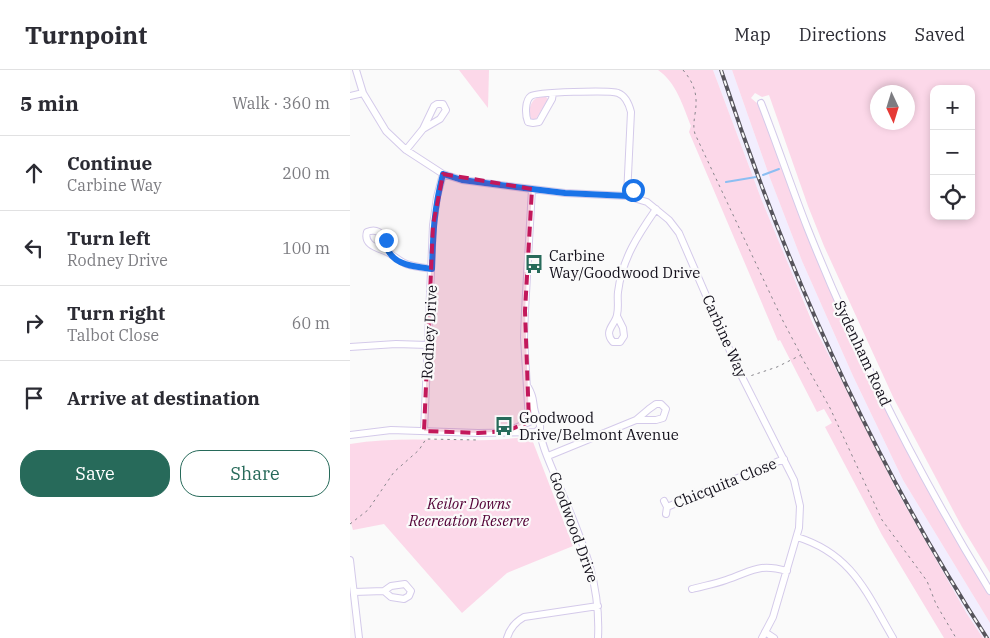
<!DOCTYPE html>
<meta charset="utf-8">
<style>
:root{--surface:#fff;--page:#f7f7f7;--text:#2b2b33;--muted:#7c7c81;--line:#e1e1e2;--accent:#276a5a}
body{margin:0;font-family:"IBM Plex Serif",serif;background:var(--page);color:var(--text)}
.controls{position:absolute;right:15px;top:15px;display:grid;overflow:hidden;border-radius:10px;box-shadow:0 2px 8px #0003}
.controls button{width:45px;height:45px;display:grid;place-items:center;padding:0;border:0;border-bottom:1px solid var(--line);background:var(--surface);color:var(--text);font:25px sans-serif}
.compass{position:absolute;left:520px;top:15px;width:45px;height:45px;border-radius:50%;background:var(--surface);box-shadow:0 2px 8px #0003;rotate:176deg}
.stop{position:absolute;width:15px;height:15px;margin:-11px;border:4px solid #1a73e8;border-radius:50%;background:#fff}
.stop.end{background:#1a73e8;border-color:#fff;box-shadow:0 1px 5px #0008}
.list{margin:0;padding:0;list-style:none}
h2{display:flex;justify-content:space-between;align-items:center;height:65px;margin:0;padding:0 20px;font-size:21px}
h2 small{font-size:16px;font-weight:400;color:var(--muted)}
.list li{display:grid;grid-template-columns:32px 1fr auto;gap:15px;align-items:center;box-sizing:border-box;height:75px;padding:0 20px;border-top:1px solid var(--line)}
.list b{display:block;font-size:19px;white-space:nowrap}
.list p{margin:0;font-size:16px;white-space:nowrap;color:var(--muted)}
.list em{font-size:16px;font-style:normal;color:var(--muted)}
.actions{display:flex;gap:10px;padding:15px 20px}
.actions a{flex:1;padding:11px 0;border:1px solid var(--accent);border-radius:20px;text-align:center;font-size:18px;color:var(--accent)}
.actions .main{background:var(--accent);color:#fff}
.icon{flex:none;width:28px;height:28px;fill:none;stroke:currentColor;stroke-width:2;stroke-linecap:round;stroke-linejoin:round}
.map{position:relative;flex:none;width:640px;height:568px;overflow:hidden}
header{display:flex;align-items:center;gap:30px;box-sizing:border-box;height:70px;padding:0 25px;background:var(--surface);border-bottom:1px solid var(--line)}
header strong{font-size:24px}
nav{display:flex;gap:28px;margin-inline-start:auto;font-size:18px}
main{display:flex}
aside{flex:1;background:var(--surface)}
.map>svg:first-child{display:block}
</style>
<header>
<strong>Turnpoint</strong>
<nav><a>Map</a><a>Directions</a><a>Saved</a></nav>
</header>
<main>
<aside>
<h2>5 min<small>Walk · 360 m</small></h2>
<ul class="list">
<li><svg class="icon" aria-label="ahead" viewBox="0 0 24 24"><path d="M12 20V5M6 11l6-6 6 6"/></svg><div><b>Continue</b><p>Carbine Way</p></div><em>200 m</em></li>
<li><svg class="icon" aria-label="left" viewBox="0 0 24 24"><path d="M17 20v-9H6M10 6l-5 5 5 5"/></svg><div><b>Turn left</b><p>Rodney Drive</p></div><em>100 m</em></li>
<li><svg class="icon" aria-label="right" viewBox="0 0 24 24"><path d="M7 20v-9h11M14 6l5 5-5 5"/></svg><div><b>Turn right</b><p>Talbot Close</p></div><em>60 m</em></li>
<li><svg class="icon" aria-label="arrive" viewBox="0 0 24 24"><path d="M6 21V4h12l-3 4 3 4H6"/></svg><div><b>Arrive at destination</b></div></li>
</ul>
<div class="actions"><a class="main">Save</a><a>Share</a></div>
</aside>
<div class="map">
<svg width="640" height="568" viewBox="0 0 640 568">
<rect width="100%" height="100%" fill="#fafafa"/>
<path fill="#f2eefe" d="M363,0h19l38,108 32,83 51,115 50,104 87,143v15h-7l-16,-24 -39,-67 -30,-54 -59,-114 -51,-114 -26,-64z"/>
<path fill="#fcd8e9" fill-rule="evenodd" d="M109,0h30l-1,38z
M308,0h55l49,131 51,123 85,169 69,121 16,24h-39l-62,-103 -57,-108 7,-4 -8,-14 -7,3 -37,-72 -2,1 -89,-209 2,-6c-8,-20 -15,-44 -33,-56z
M382,0h258v503l-28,-46 -68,-128 -70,-153 -16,-40 -39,-111 -7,2 -7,-4 -4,5 7,6c27,71 52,143 83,212 40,90 91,176 138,262l11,17v28l-87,-143 -50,-104 -51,-115 -32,-83zM584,19h37v127h-37zM528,22h30v30h-30z
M189,27h7l2,2 -12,20 -4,1c-5,-7 -2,-21 7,-23z
M175,367l8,5 40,104 -66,27 -45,40 -78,-89 -31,6 -3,-10v-76c58,-10 117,1 175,-7z"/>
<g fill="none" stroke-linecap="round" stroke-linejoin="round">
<path stroke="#8cbef2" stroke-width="2" d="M413,105l16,-6
M376,112l30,-5"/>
<g stroke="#d4caea" stroke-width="8">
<path id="minor" d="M6,0l7,23 23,38 20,19 37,24 19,6 70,9 33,4 62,3 20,6 22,18 10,13 58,134 57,113 6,26 -1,22 -26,89 -11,21
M203,23l-1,6 -13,23 -6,1 -5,-1c-3,-7 -3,-22 3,-26 5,-4 80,-6 87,-3 8,3 11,11 13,19l-4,84
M0,26l13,-3
M411,33c16,41 30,83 46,124 50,126 112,248 183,364
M56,80l17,-21 11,-23 3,-2h6l3,6 -6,9 -17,10
M39,183c-3,-12 -7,-27 -22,-21 -4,13 11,16 20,20 6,3 11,8 17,11 9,4 18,4 27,6
M267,246l6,12 1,8 -4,6h-7c-10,-11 2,-17 4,-27 2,-8 0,-16 1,-23 4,-33 20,-57 38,-83
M0,277l46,-3 32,1
M179,352l-5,-85 1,-26 7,-122
M190,358c0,16 12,39 18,55 22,54 43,95 40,155
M161,360l18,-8
M74,361l9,-206 4,-28 6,-23
M0,365l41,-5 87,3 58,-1 4,-4c1,-7 -4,-10 -5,-16 -3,-11 0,-13 -7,-25
M198,386l88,-36h20l7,-2 3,-9 -5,-5h-5l-7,5 -13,11
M314,431l3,6 -1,7
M317,437l117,-48
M447,467c55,17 69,55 96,101
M0,490l9,78
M342,519c11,-3 23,-5 34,-9 27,-9 32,-17 61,-9
M4,522l30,-1 7,-5 14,-2 6,7 -2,5 -5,3 -13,-2 -7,-6
M415,562l9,6
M157,568c3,-10 8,-16 17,-21l74,-11"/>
</g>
<path stroke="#88868c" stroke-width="1" stroke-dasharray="2.5 4" stroke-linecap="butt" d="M333,0c12,14 15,26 12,44 -1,7 -2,13 0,20l88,187 18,34 -24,12 -27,9
M451,286l29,52 52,112 45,61 9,23 20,34
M0,454l18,-14 26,-38 25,-22 7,-11 52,1v-1"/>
<use href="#minor" stroke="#fff" stroke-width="6"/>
<g stroke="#56545c" stroke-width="4">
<path id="rail" d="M371,0c65,199 152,392 266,568"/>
</g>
<use href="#rail" stroke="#fafafa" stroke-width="2" stroke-dasharray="5.5" stroke-linecap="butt"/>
</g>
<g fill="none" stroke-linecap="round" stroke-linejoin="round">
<path stroke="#1a73e8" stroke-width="6" d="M36,170c1,3 1,9 3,12 8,14 29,15 43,17 1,-35 2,-61 11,-95l19,6 70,9 33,4 63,3v-7l5,1"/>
</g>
<path fill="#c2185b" fill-opacity="0.2" stroke="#c2185b" stroke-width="4" stroke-dasharray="10 6" stroke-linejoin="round" d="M93,104l89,15 -7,122 4,111 -22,9 -29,2 -54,-2 9,-206z"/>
<defs>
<g id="bus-bare" transform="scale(1.5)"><path d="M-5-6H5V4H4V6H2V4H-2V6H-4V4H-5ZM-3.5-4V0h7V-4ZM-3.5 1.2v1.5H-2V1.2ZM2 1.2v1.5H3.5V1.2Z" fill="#276a5a" stroke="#fafafa" stroke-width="2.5" paint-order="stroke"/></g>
</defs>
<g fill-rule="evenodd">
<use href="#bus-bare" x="184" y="194"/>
<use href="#bus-bare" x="154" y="356"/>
</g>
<g text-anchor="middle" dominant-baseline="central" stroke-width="4.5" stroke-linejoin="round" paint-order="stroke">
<g font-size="15" fill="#13101b" stroke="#fafafa" text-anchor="start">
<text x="199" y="185">Carbine<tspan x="199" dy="17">Way/Goodwood Drive</tspan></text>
<text x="169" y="347">Goodwood<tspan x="169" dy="17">Drive/Belmont Avenue</tspan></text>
</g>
<g font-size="15" fill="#13101b" stroke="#fafafa">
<text transform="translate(79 262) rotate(-87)">Rodney Drive</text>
<text transform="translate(375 266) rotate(66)">Carbine Way</text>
<text transform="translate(513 283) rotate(65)">Sydenham Road</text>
<text transform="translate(375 413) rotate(-22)">Chicquita Close</text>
<text transform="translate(224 457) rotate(70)">Goodwood Drive</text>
</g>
<g font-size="15" font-style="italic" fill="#520035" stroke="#fafafa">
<text x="119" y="433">Keilor Downs<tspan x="119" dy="17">Recreation Reserve</tspan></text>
</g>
</g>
</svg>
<div class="controls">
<button>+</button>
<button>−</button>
<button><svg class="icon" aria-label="locate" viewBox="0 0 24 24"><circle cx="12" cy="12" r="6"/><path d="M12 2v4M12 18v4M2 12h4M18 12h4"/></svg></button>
</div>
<svg class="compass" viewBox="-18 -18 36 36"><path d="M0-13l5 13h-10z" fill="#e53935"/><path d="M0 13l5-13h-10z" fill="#7c7c81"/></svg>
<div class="stop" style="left:283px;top:120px"></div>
<div class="stop end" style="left:36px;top:170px"></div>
</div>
</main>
